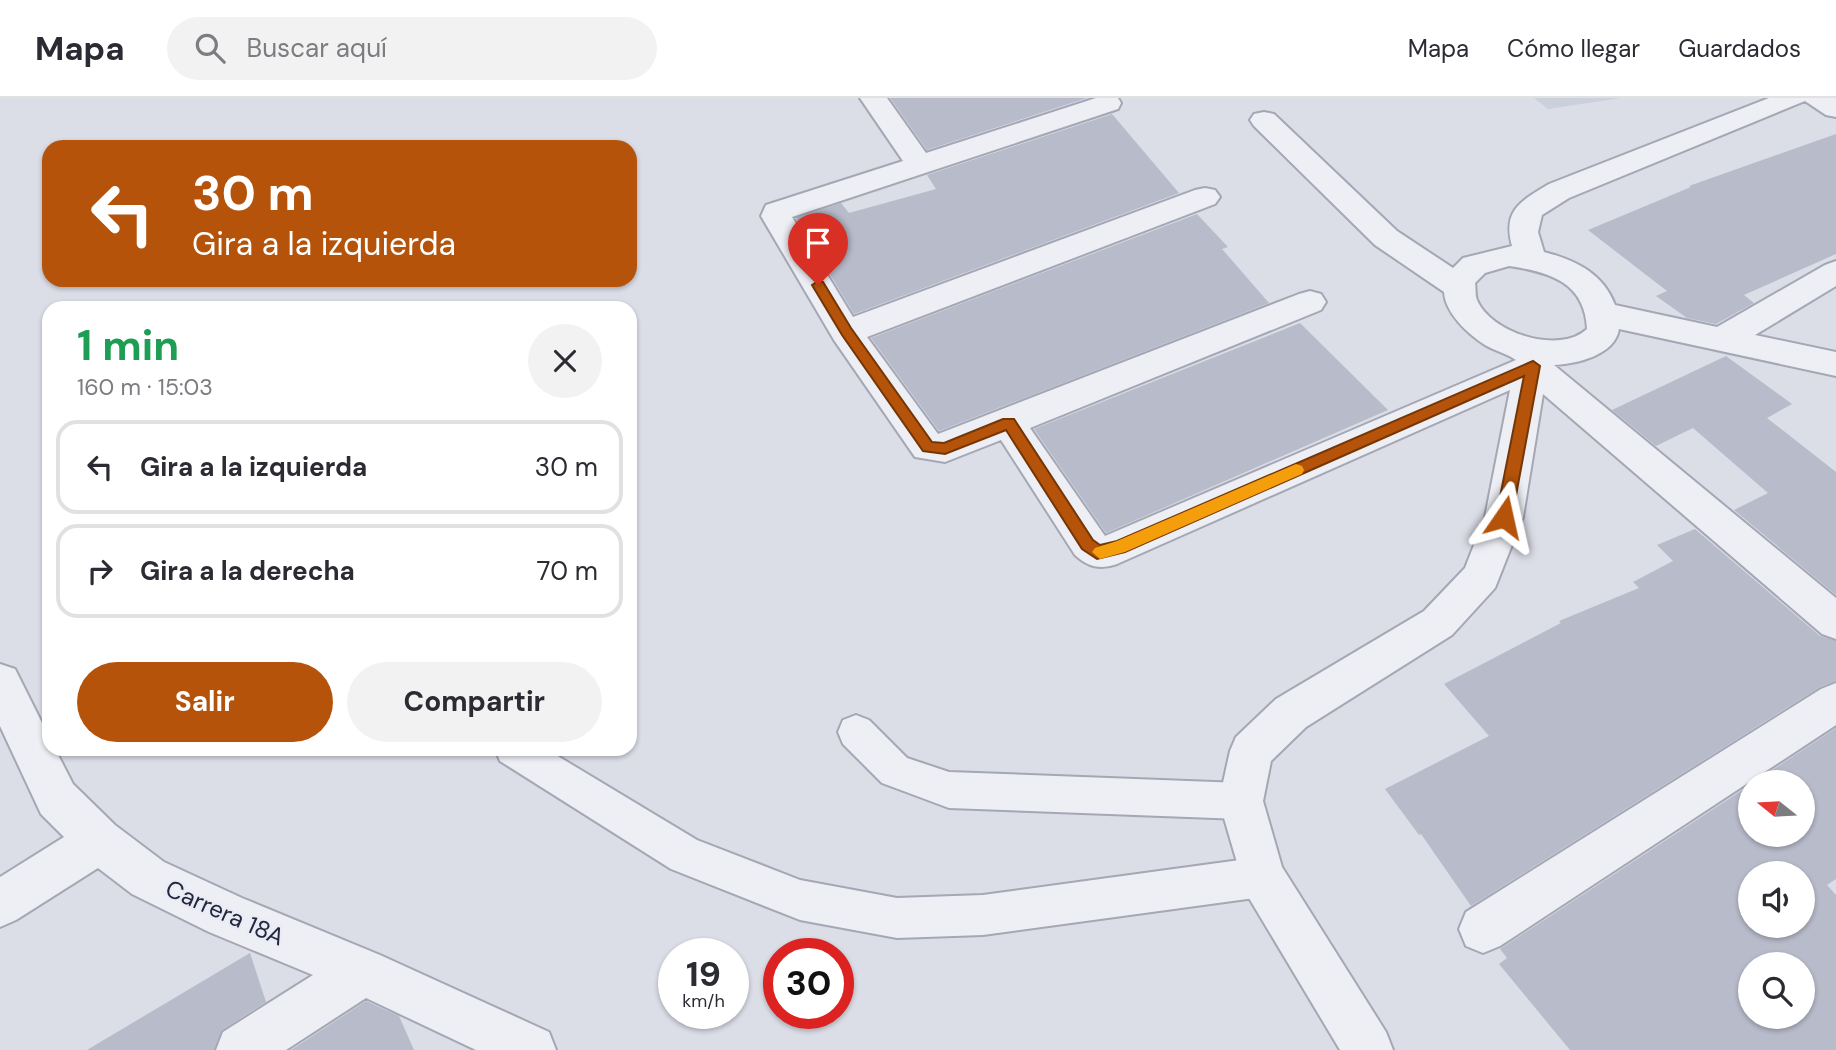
<!DOCTYPE html>
<html lang="es">
<head>
<meta charset="utf-8">
<style>
	body { margin:0; font-family:"DM Sans",sans-serif; background:#f2f2f3; color:#2b2b33; height:100vh; display:flex; flex-direction:column; font-size:26px; white-space:nowrap }
	* { box-sizing:border-box; margin:0 }
	p { font-size:23px; color:#7c7c81 }
	.icon { flex:none; width:38px; height:38px; fill:none; stroke:currentColor; stroke-width:2; stroke-linecap:round; stroke-linejoin:round }
	.map { position:relative; flex:1; overflow:hidden }
	.side { position:absolute; left:42px; top:203px; width:595px; height:455px; display:flex; flex-direction:column; background:#fff; border-radius:21px; box-shadow:0 2px 5px #0004 }
	.side>* { flex:none }
	.banner { position:absolute; left:42px; top:42px; width:595px; height:147px; border-radius:21px; box-shadow:0 2px 5px #0004; background:#b45309; color:#fff; overflow:hidden }
	.needle { width:46px; rotate:288deg }
	.fabs { position:absolute; left:1738px; top:672px; display:grid; gap:14px }
	.fabs a { display:grid; place-items:center; width:77px; height:77px; border-radius:50%; background:#fff; box-shadow:0 2px 5px #0004; font-size:35px }
	.speed { position:absolute; left:658px; top:840px; display:flex; gap:14px; font-size:35px; font-weight:700; text-align:center }
	.speed>* { display:grid; place-content:center; width:91px; height:91px; border-radius:50%; background:#fff; box-shadow:0 2px 5px #0004; line-height:1 }
	.speed small { font-size:18px; font-weight:400 }
	.speed .limit { border:10px solid #d22; background:#fff; color:#111 }
	.pin { position:absolute; display:grid; place-items:center; width:60px; height:60px; color:#fff; margin:-72px -30px; border-radius:50% 50% 50% 0; rotate:-45deg; box-shadow:0 0 7px #0007 }
	.pin .icon { rotate:45deg }
	.me { position:absolute; width:77px; margin:-38px; rotate:11deg; stroke-linejoin:round; filter:drop-shadow(0 0 5px #0008) }
	.turn { display:flex; align-items:center; gap:24px; height:147px; padding:0 35px; font-size:32px }
	.turn .icon { width:91px; height:91px; stroke-width:2.5 }
	.turn b { display:block; font-size:49px; line-height:60px }
	.round { display:grid; place-items:center; flex:none; width:74px; height:74px; border-radius:37px; background:#f2f2f3 }
	.head { display:flex; align-items:center; justify-content:space-between; height:119px; padding:0 35px }
	h1 { font-size:42px; font-weight:700; line-height:52px; color:#1e9e55 }
	.action { display:flex; gap:14px; margin-top:auto; padding:14px 35px }
	.action a { flex:1; height:80px; border-radius:42px; background:#b45309; color:#fff; font-size:28px; font-weight:700; line-height:80px; text-align:center }
	.action a+a { background:#f2f2f3; color:#2b2b33 }
	ul { padding:0; list-style:none }
	li { display:flex; align-items:center; gap:21px; height:94px; margin:0 14px 10px; padding:0 21px; border:4px solid #e1e1e2; border-radius:21px }
	li div { flex:1 }
	li b { display:block; font-size:26px }
	li em { font-style:normal }
	header { display:flex; align-items:center; gap:42px; box-sizing:border-box; height:98px; padding:0 35px; background:#fff; border-bottom:2px solid #e1e1e2 }
	header strong { font-size:33px }
	nav { display:flex; gap:38px; margin-inline-start:auto; font-size:24px }
	.search { width:490px; height:63px; background:#f2f2f3; display:flex; align-items:center; gap:18px; box-sizing:border-box; padding:0 24px; border-radius:38px; color:#7c7c81; font-size:26px }
	.map>svg:first-child { display:block }
</style>
</head>
<body>
<header>
<strong>Mapa</strong>
<div class="search"><svg class="icon" aria-label="search" viewBox="0 0 24 24"><circle cx="10" cy="10" r="6"/><path d="M15 15l6 6"/></svg>Buscar aquí</div>
<nav><a>Mapa</a><a>Cómo llegar</a><a>Guardados</a></nav>
</header>
<div class="map">
<svg width="1836" height="952" viewBox="0 0 1836 952">
	<rect width="100%" height="100%" fill="#dbdde7"/>
	<path fill="#cccfdc" d="M 1534,0 L 1621,0 L 1548,11 Z"/>
	<path fill="#b7bbca" fill-rule="evenodd" d="M 890,0 L 1087,0 L 927,52 Z
		M 1112,16 L 1179,95 L 854,216 L 796,120 L 841,105 L 849,115 L 936,91 L 927,77 Z
		M 1836,36 L 1836,156 L 1744,197 L 1754,205 L 1716,226 L 1687,220 L 1656,198 L 1667,193 L 1588,132 L 1691,89 L 1689,88 Z
		M 1197,116 L 1228,149 L 1222,151 L 1269,205 L 939,333 L 871,240 Z
		M 1300,225 L 1388,312 L 1106,435 L 1034,331 Z
		M 1726,258 L 1792,306 L 1767,320 L 1836,374 L 1836,497 L 1734,412 L 1768,395 L 1693,330 L 1656,348 L 1612,312 Z
		M 1695,431 L 1820,538 L 1836,543 L 1836,583 L 1820,589 L 1471,808 L 1421,736 L 1419,737 L 1385,691 L 1489,638 L 1444,586 L 1561,525 L 1559,523 L 1639,490 L 1633,484 L 1673,463 L 1657,447 Z
		M 1836,630 L 1836,781 L 1827,787 L 1836,797 L 1836,952 L 1570,952 L 1499,866 L 1507,860 L 1500,851 L 1750,687 L 1750,737 L 1802,737 L 1802,684 L 1754,684 ZM 1750,775 L 1802,775 L 1802,828 L 1750,828 ZM 1750,866 L 1802,866 L 1802,919 L 1750,919 Z
		M 250,855 L 266,904 L 222,932 L 214,952 L 87,952 Z
		M 366,903 L 399,918 L 414,952 L 291,952 Z"/>
	<g fill="none" stroke-linecap="round" stroke-linejoin="round">
		<g stroke="#a4a7b4" stroke-width="4">
			<path id="lane" d="M 856,617 L 869,622 L 907,660 L 949,674 L 1241,685 L 1254,690 L 1260,703 L 1254,716 L 1241,721 L 949,710 L 882,685 L 843,646 L 838,634 L 843,622 Z
				M 495,651 L 546,651 L 697,742 L 800,782 L 897,800 L 983,797 L 1262,759 L 1276,765 L 1282,779 L 1276,793 L 1262,799 L 983,837 L 897,840 L 800,822 L 671,771 L 500,663 Z"/>
		</g>
		<g stroke="#a4a7b4" stroke-width="4">
			<path id="street" d="M 860,0 L 887,0 L 926,55 L 1096,0 L 1118,0 L 1121,5 L 1118,11 L 792,119 L 853,219 L 1195,92 L 1205,90 L 1215,92 L 1220,99 L 1215,106 L 867,239 L 938,336 L 1299,196 L 1310,193 L 1321,196 L 1326,204 L 1321,212 L 1030,330 L 1105,438 L 1516,262 C 1508,256 1495,253 1485,247 C 1468,236 1445,215 1444,194 L 1375,147 L 1254,28 L 1250,22 L 1254,16 L 1264,14 L 1274,16 L 1397,133 L 1453,170 L 1463,160 L 1512,148 C 1502,112 1521,103 1549,86 L 1769,0 L 1836,0 L 1836,19 L 1826,17 L 1805,3 L 1569,100 L 1542,117 L 1538,134 L 1544,154 C 1575,162 1603,175 1615,207 L 1717,229 L 1825,167 L 1836,163 L 1836,188 L 1755,237 L 1836,254 L 1836,278 L 1619,231 C 1615,257 1577,266 1554,267 L 1836,500 L 1836,541 L 1822,536 L 1543,296 L 1523,419 L 1495,490 L 1452,537 L 1306,629 L 1271,663 L 1263,703 L 1282,769 L 1386,934 L 1393,952 L 1340,952 L 1246,795 L 1219,703 L 1230,653 L 1236,639 L 1276,601 L 1424,513 L 1465,470 L 1485,419 L 1510,292 L 1117,466 C 1100,472 1088,469 1075,457 L 1001,342 L 945,364 L 915,359 L 834,242 L 761,118 L 766,107 L 903,63 ZM 1509,168 C 1549,174 1585,184 1587,231 C 1559,257 1491,235 1477,202 C 1475,197 1476,190 1475,185 L 1485,175 Z
				M 0,566 L 15,571 L 49,639 L 49,651 L 55,651 L 73,686 L 115,727 L 164,764 L 242,800 L 380,857 L 549,934 L 556,952 L 476,952 L 366,900 L 286,952 L 216,952 L 223,934 L 313,877 L 209,834 L 132,796 L 98,770 L 16,822 L 0,829 L 0,779 L 64,739 L 41,716 L 0,628 Z
				M 1836,585 L 1836,627 L 1500,848 L 1483,855 L 1466,848 L 1459,831 L 1466,814 L 1821,591 Z"/>
		</g>
		<use href="#lane" fill="#eeeff5" fill-rule="evenodd"/>
		<use href="#street" fill="#eeeff5" fill-rule="evenodd"/>
	</g>
	<path fill="#b45309" stroke="#753606" stroke-width="2" d="M 818,183 L 823,184 L 851,230 L 932,344 L 944,345 L 1003,321 L 1014,321 L 1093,442 L 1100,447 L 1117,443 L 1533,263 L 1540,268 L 1512,419 L 1504,425 L 1496,419 L 1524,278 L 1125,454 L 1097,461 L 1082,451 L 1006,332 L 945,356 L 923,353 L 842,237 L 812,187 Z"/>
	<path fill="#f59e0b" d="M 1296,366 L 1302,368 L 1304,372 L 1302,376 L 1125,454 L 1100,461 L 1092,454 L 1095,450 L 1117,443 Z"/>
	<g text-anchor="middle" stroke-width="5" stroke-linejoin="round" paint-order="stroke">
		<g font-size="24" fill="#23283e" stroke="#eaecf5">
			<text transform="translate(225 815) rotate(24)" y="8">Carrera 18A</text>
		</g>
	</g>
</svg>
<div class="fabs">
<a><svg class="needle" viewBox="-14 -14 28 28"><path d="M0-13l5 13h-10z" fill="#e53935"/><path d="M0 13l5-13h-10z" fill="#7c7c81"/></svg></a>
<a><svg class="icon" aria-label="sound" viewBox="0 0 24 24"><path d="M4 9h4l5-4v14l-5-4H4zM17 9q2 3 0 6"/></svg></a>
<a><svg class="icon" aria-label="search" viewBox="0 0 24 24"><circle cx="10" cy="10" r="6"/><path d="M15 15l6 6"/></svg></a>
</div>
<div class="speed"><div>19<small>km/h</small></div><div class="limit">30</div></div>
<div class="pin" style="left:818px;top:187px;background:#d93025"><svg class="icon" aria-label="arrive" viewBox="0 0 24 24"><path d="M6 21V4h12l-3 4 3 4H6"/></svg></div>
<svg class="me" style="left:1504px;top:419px" viewBox="-20 -20 40 40"><path d="M0-17L14 15 0 8-14 15z" fill="#b45309" stroke="#fff" stroke-width="4"/></svg>
<div class="banner">
<div class="turn"><svg class="icon" aria-label="left" viewBox="0 0 24 24"><path d="M17 20v-9H6M10 6l-5 5 5 5"/></svg><div><b>30 m</b>Gira a la izquierda</div></div>
</div>
<section class="side">
<div class="head"><div><h1>1 min</h1><p>160 m · 15:03</p></div><a class="round"><svg class="icon" aria-label="close" viewBox="0 0 24 24"><path d="M6 6l12 12M18 6L6 18"/></svg></a></div>
<ul>
<li><svg class="icon" aria-label="left" viewBox="0 0 24 24"><path d="M17 20v-9H6M10 6l-5 5 5 5"/></svg><div><b>Gira a la izquierda</b></div><em>30 m</em></li>
<li><svg class="icon" aria-label="right" viewBox="0 0 24 24"><path d="M7 20v-9h11M14 6l5 5-5 5"/></svg><div><b>Gira a la derecha</b></div><em>70 m</em></li>
</ul>
<div class="action"><a>Salir</a><a>Compartir</a></div>
</section>
</div>
</body>
</html>
